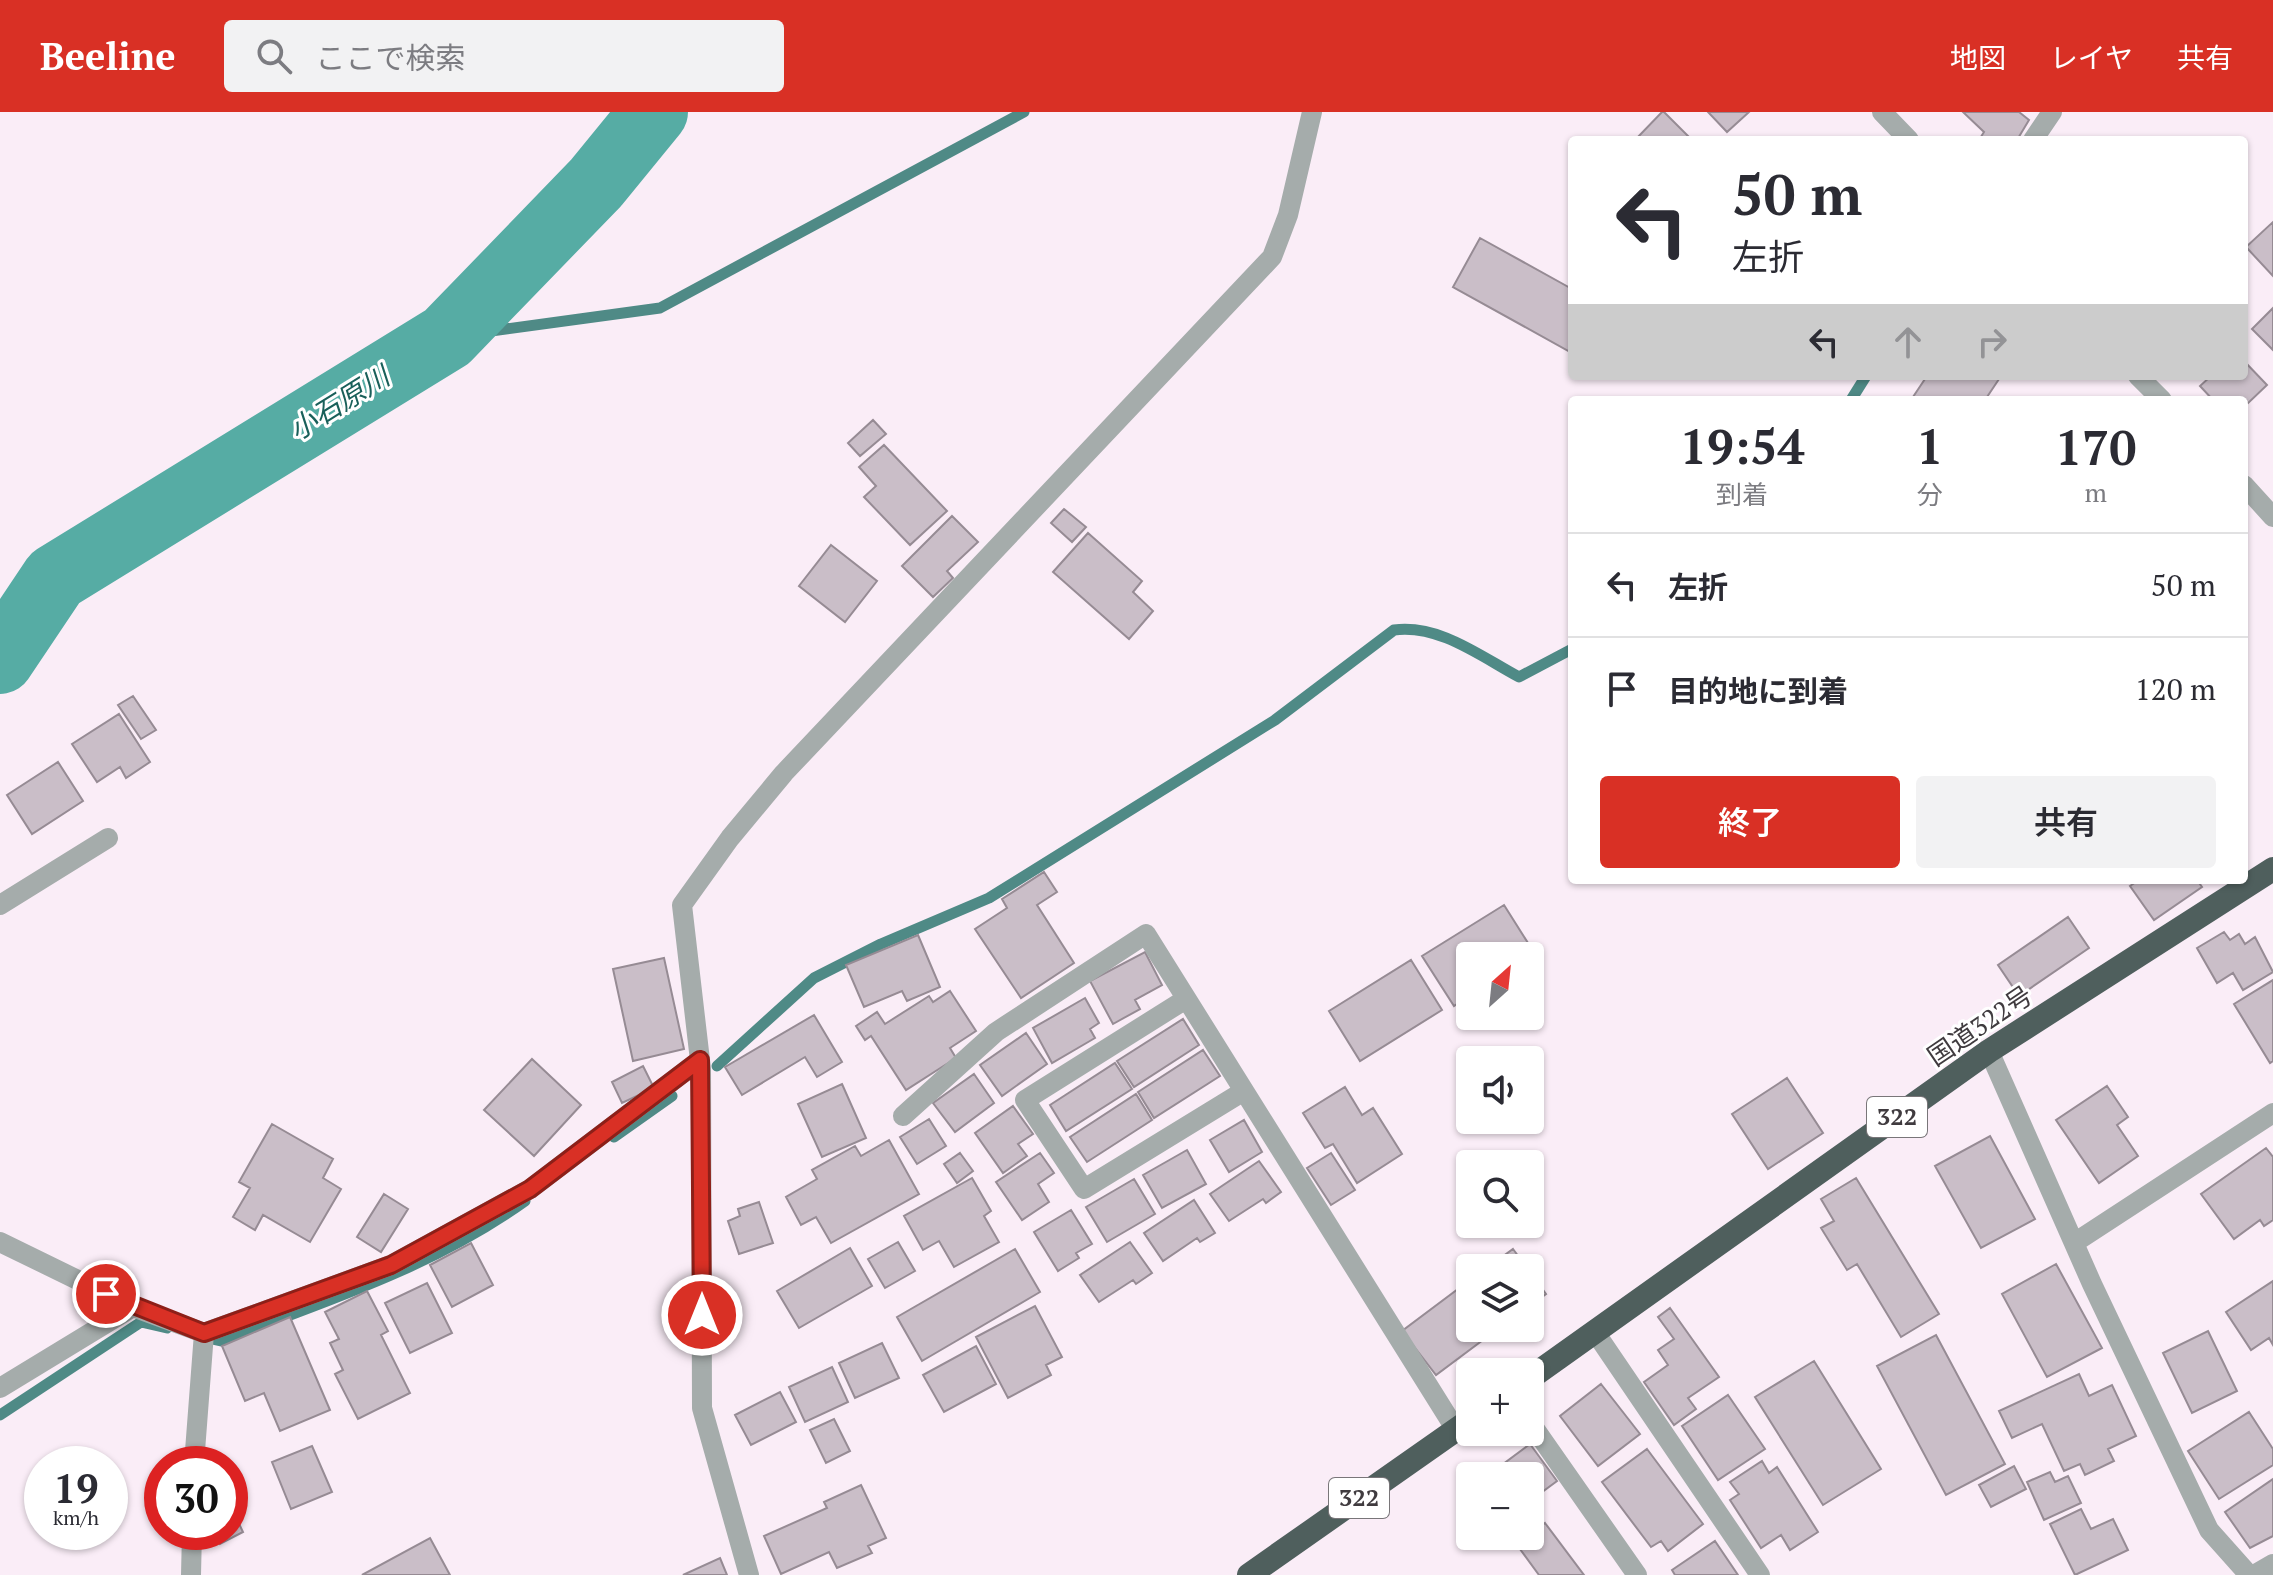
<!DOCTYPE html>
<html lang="ja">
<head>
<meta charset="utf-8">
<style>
	body { margin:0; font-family:"PT Serif","Noto Sans JP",serif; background:#f2f2f3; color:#2b2b33; height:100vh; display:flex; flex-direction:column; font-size:30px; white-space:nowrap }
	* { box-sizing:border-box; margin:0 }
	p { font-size:26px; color:#7c7c81 }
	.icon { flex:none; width:44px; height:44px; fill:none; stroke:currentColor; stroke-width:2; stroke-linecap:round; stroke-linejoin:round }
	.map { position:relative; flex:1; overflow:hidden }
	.details { position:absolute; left:1568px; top:284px; width:680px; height:488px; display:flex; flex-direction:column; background:#fff; border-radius:8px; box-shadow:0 2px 6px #0004 }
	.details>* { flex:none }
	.guide { position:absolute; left:1568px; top:24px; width:680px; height:244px; border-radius:8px; box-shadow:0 2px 6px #0004; background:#fff; color:#2b2b33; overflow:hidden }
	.needle { width:52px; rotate:27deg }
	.tools { position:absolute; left:1456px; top:830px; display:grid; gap:16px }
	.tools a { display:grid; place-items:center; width:88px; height:88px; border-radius:8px; background:#fff; box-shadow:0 2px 6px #0004; font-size:40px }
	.speed { position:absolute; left:24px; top:1334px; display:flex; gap:16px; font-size:40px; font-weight:700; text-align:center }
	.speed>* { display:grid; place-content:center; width:104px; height:104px; border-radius:50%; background:#fff; box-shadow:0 2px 6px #0004; line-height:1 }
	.speed small { font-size:20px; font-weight:400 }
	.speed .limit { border:12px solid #d22; background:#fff; color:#111 }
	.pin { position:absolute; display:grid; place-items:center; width:68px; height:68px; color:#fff; margin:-34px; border:4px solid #fff; border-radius:50%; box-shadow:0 2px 8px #0007 }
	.me { position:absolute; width:88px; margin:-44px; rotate:0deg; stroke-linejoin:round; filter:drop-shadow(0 0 6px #0008) }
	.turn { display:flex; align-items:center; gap:28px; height:168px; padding:0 32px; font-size:36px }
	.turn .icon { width:104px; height:104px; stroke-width:2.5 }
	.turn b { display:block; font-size:56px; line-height:68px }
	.lanes { display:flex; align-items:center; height:76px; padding:0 32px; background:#0003; justify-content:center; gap:40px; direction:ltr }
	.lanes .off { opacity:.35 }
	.eta { display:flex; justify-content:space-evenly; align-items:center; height:136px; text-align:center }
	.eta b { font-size:48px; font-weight:600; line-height:56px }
	.button { display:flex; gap:16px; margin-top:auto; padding:16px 32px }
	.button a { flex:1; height:92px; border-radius:8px; background:#d93025; color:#fff; font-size:32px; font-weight:600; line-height:92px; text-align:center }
	.button a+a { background:#f2f2f3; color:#2b2b33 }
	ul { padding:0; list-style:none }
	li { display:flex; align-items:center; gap:24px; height:104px; padding:0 32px; border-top:2px solid #e1e1e2 }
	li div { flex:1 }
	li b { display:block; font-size:30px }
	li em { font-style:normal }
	header { display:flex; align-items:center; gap:48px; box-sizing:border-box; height:112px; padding:0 40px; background:#d93025; color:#fff }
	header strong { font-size:38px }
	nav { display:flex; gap:44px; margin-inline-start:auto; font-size:28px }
	.search { width:560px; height:72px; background:#f2f2f3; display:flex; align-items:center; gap:20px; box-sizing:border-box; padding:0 28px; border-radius:8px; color:#7c7c81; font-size:30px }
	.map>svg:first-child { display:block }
</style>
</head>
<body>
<header>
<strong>Beeline</strong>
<div class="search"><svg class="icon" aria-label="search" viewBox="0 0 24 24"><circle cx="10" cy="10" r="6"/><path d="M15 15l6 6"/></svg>ここで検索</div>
<nav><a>地図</a><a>レイヤ</a><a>共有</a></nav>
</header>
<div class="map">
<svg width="2273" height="1463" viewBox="0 0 2273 1463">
	<rect width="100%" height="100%" fill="#faedf7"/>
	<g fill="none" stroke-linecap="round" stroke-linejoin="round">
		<path stroke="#4f8a86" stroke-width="11" d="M 447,225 L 660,196 L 1024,0
			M 1851,288 L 1866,264
			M 717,954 L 814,866 L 881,832 L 989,786 L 1275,608 L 1394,518 C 1439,512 1480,544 1519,565 L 1572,537
			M 614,1025 L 672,984
			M 203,1225 L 221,1229 C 326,1189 433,1155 525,1089
			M 0,1303 L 141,1210 L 167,1216"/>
		<path stroke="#56aca4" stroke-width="68" d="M 0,548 L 55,466 L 447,225 L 596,71 L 654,0"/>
	</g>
	<path fill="#cabec8" stroke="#968b94" stroke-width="2" d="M 1664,0 L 1692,28 L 1635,28 L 1662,0 Z
		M 1708,0 L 1749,0 L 1727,20 Z
		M 1963,0 L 2019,0 L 2029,8 L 2017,28 L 1979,28 L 1984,20 Z
		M 2273,110 L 2273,164 L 2246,135 Z
		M 1480,126 L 1572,177 L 1572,241 L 1453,175 Z
		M 2273,196 L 2273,238 L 2252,217 Z
		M 2244,249 L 2267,273 L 2244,295 L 2244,288 L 2213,288 L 2200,274 L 2211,264 L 2244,264 Z
		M 1927,264 L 2001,264 L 1985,288 L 1911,288 Z
		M 873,308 L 886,322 L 860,344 L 848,331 Z
		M 884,333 L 947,399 L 910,433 L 864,385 L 876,374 L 859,355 Z
		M 1064,397 L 1086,415 L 1072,430 L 1051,411 Z
		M 952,404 L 978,430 L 947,459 L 953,466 L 933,485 L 902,454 Z
		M 1088,421 L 1142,469 L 1133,480 L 1153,499 L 1129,527 L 1053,460 Z
		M 831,433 L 877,469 L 845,510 L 799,474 Z
		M 133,584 L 156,618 L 141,627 L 118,593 Z
		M 119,602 L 150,650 L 126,666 L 120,655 L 97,670 L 72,632 Z
		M 58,650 L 83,689 L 32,722 L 7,683 Z
		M 1044,760 L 1057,780 L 1037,793 L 1074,851 L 1021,886 L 975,817 L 1007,796 L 1002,787 Z
		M 2139,768 L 2197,768 L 2202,775 L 2154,808 L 2130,774 Z
		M 1504,793 L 1535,842 L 1530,846 L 1470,844 L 1470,883 L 1454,894 L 1422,844 Z
		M 2068,805 L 2089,836 L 2019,884 L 1998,853 Z
		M 2224,820 L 2230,828 L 2239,822 L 2245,832 L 2255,825 L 2273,860 L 2243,878 L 2233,861 L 2217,871 L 2197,836 Z
		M 918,823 L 940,875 L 907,889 L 902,879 L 864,895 L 846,853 Z
		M 1145,840 L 1162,873 L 1135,888 L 1140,897 L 1113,912 L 1090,869 Z
		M 664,846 L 684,937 L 633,949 L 613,857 Z
		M 1411,848 L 1442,898 L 1360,949 L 1329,899 Z
		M 2273,868 L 2273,949 L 2270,951 L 2234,892 Z
		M 950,879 L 976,919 L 950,936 L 956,946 L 906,978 L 871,924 L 865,928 L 856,914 L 877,900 L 885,912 L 929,884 L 933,890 Z
		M 1085,886 L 1099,911 L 1090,917 L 1095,926 L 1052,951 L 1033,916 Z
		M 814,903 L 842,950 L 817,965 L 805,945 L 742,983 L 725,955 Z
		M 1183,907 L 1199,933 L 1134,975 L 1117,949 Z
		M 1026,921 L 1047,952 L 1002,984 L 980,953 Z
		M 1203,938 L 1220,964 L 1154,1006 L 1138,980 Z
		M 532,947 L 581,993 L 534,1044 L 484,998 Z
		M 1115,951 L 1132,977 L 1066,1019 L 1050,993 Z
		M 643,954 L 654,976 L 622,991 L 612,970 Z
		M 974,962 L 994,991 L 955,1020 L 933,991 Z
		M 1787,966 L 1823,1021 L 1768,1057 L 1732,1002 Z
		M 842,972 L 866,1026 L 822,1045 L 798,992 Z
		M 2107,974 L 2128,1005 L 2117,1013 L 2138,1044 L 2099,1071 L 2056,1008 Z
		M 1345,975 L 1362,1003 L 1373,996 L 1402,1042 L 1357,1071 L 1333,1032 L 1325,1036 L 1303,1001 Z
		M 1136,982 L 1152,1008 L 1087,1050 L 1070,1025 Z
		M 1013,994 L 1033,1022 L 1018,1032 L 1027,1044 L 1003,1061 L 975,1021 Z
		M 929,1007 L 946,1034 L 917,1052 L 900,1025 Z
		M 1244,1008 L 1262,1040 L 1229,1060 L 1210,1028 Z
		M 272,1012 L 333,1047 L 323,1066 L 341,1077 L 310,1130 L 263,1103 L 255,1118 L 233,1105 L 250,1076 L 239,1070 Z
		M 1990,1024 L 2035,1107 L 1981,1136 L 1935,1054 Z
		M 889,1028 L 919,1082 L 831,1131 L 816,1105 L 801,1113 L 786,1085 L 817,1067 L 812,1058 L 855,1034 L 861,1044 Z
		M 2266,1036 L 2273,1045 L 2273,1108 L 2264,1114 L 2260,1108 L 2234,1127 L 2201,1082 Z
		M 1187,1038 L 1206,1072 L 1162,1096 L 1143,1063 Z
		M 960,1041 L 973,1059 L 957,1071 L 944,1052 Z
		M 1040,1041 L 1054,1061 L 1038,1072 L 1049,1090 L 1022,1108 L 996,1070 Z
		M 1331,1041 L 1355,1078 L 1331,1093 L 1307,1056 Z
		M 1259,1049 L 1281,1080 L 1266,1091 L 1263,1087 L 1229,1109 L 1210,1082 Z
		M 972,1066 L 991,1099 L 984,1104 L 999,1130 L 954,1155 L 939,1129 L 923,1138 L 904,1104 Z
		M 1856,1066 L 1939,1202 L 1901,1225 L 1857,1152 L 1847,1158 L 1821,1116 L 1834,1109 L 1821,1087 Z
		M 1134,1067 L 1155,1102 L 1107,1130 L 1086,1095 Z
		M 384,1082 L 408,1097 L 381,1140 L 357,1125 Z
		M 1194,1088 L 1215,1121 L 1200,1130 L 1197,1126 L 1163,1149 L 1144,1121 Z
		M 759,1090 L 773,1131 L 739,1142 L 728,1109 L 740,1104 L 738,1097 Z
		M 1071,1098 L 1092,1132 L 1076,1141 L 1079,1146 L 1058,1159 L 1034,1120 Z
		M 898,1130 L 915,1159 L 885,1176 L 868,1147 Z
		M 1130,1130 L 1152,1161 L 1136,1172 L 1133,1168 L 1099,1190 L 1080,1163 Z
		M 471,1131 L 493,1173 L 452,1195 L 430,1153 Z
		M 850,1136 L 872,1174 L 799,1216 L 777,1179 Z
		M 1015,1137 L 1040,1180 L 922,1249 L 897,1205 Z
		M 1513,1137 L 1527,1156 L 1487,1156 Z
		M 2056,1152 L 2102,1236 L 2047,1265 L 2002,1182 Z
		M 1530,1160 L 1546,1182 L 1530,1194 Z
		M 1470,1168 L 1470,1216 L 1499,1216 L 1436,1263 L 1402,1219 Z
		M 2273,1169 L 2273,1233 L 2269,1226 L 2251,1238 L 2226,1200 Z
		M 427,1171 L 452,1221 L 410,1241 L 385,1191 Z
		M 367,1179 L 388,1219 L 381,1223 L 410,1281 L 358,1307 L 335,1262 L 343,1258 L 330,1231 L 339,1227 L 325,1200 Z
		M 1035,1194 L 1062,1245 L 1046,1253 L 1051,1263 L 1008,1286 L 976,1225 Z
		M 1670,1196 L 1719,1265 L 1688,1286 L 1696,1297 L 1674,1313 L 1644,1270 L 1668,1253 L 1658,1238 L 1674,1227 L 1658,1205 Z
		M 290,1205 L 330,1298 L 280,1319 L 264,1281 L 245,1289 L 222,1234 Z
		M 2208,1219 L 2237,1279 L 2192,1301 L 2163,1241 Z
		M 1936,1223 L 2005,1352 L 1946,1383 L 1877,1254 Z
		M 882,1231 L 899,1266 L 855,1286 L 839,1251 Z
		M 976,1234 L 996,1272 L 944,1300 L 923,1263 Z
		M 1814,1249 L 1881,1357 L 1823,1393 L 1755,1285 Z
		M 832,1255 L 848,1290 L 805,1310 L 789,1275 Z
		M 2079,1262 L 2089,1284 L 2112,1273 L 2136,1324 L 2108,1337 L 2114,1349 L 2085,1363 L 2080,1352 L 2064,1359 L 2042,1312 L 2012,1326 L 1999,1299 Z
		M 1601,1272 L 1640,1322 L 1598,1354 L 1560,1304 Z
		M 780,1280 L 796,1310 L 751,1333 L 735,1303 Z
		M 1728,1283 L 1765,1337 L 1718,1368 L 1682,1314 Z
		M 2249,1300 L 2273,1337 L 2273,1353 L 2219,1387 L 2188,1339 Z
		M 834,1307 L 850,1339 L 826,1351 L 810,1318 Z
		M 1530,1332 L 1557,1369 L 1530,1389 L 1530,1364 L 1487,1364 Z
		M 312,1334 L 332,1380 L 291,1397 L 272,1350 Z
		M 1647,1337 L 1703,1412 L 1668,1439 L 1661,1429 L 1651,1435 L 1602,1370 Z
		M 1762,1349 L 1769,1361 L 1777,1355 L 1818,1420 L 1790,1438 L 1781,1423 L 1761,1436 L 1730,1388 L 1739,1382 L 1730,1370 Z
		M 2014,1354 L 2026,1377 L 1991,1395 L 1979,1373 Z
		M 2050,1360 L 2055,1370 L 2068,1364 L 2081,1391 L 2044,1408 L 2027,1370 Z
		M 2273,1367 L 2273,1424 L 2250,1436 L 2225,1400 Z
		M 861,1373 L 886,1426 L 868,1434 L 872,1441 L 837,1456 L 829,1440 L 781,1462 L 764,1424 L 827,1396 L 824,1390 Z
		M 231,1395 L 243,1420 L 220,1432 L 214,1420 L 230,1420 Z
		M 2081,1397 L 2091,1417 L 2113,1407 L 2128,1438 L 2075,1463 L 2050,1412 Z
		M 1545,1411 L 1584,1463 L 1539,1463 L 1517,1433 Z
		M 430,1426 L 450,1463 L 362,1463 Z
		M 1715,1429 L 1738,1463 L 1675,1463 L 1672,1458 Z
		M 720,1446 L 727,1463 L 683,1463 Z"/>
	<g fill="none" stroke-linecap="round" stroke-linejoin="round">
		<path stroke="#a5acab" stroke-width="20" d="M 1882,0 L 1909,28
			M 2033,28 L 2052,0
			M 2138,264 L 2162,288
			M 2244,373 L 2273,405
			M 0,793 L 108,726
			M 1186,887 L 1025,988 L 1084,1077 L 1244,979
			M 1989,939 L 2092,1172 L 2209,1418 L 2249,1463
			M 903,1004 L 996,920 L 1146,822 L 1456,1318
			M 0,1130 L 133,1195
			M 2074,1131 L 2273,1001
			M 1595,1220 L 1760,1463
			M 0,1276 L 133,1195 L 204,1221 L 391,1153 L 530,1077 L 700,948
			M 1530,1310 L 1637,1463
			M 194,1352 L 204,1221
			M 191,1463 L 192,1420
			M 749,1463 L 702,1296 L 701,957 L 682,793 L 730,726 L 784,661 L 1272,145 L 1288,103 L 1312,0
			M 2254,1463 L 2273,1452"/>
		<path stroke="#4f5f5d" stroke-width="24" d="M 1530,1266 L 1989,939 L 2273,757
			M 1249,1463 L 1470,1308"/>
	</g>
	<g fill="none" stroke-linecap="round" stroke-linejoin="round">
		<g stroke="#8d1f18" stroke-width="20">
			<path id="route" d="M 106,1182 L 204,1221 L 391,1153 L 530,1077 L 700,948 L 702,1203"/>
		</g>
		<use href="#route" stroke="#d93025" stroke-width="14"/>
	</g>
	<g text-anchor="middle" stroke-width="6" stroke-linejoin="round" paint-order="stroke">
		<g fill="#fff" stroke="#797679" stroke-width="2">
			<rect x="1867" y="985" width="60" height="40" rx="6"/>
			<rect x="1329" y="1366" width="60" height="40" rx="6"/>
		</g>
		<g font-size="24" font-weight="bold" fill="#403b3f">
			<text x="1897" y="1013">322</text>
			<text x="1359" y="1394">322</text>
		</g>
		<g font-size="26" fill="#403b3f" stroke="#fff">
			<text transform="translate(1980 914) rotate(-34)" y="9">国道322号</text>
		</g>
		<g font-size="28" font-style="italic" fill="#19605a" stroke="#fff">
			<text transform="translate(339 291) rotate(-32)" y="10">小石原川</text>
		</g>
	</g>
</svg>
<div class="tools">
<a><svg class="needle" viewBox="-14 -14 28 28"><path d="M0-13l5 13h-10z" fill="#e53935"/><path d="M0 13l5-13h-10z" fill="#7c7c81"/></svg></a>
<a><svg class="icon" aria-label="sound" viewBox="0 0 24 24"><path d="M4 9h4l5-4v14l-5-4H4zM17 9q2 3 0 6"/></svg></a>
<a><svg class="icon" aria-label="search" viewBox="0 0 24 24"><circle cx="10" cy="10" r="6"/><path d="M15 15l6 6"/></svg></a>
<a><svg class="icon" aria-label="layers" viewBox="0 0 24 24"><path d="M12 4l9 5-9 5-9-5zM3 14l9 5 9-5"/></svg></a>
<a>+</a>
<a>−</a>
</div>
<div class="speed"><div>19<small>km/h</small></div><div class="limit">30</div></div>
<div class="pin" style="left:106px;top:1182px;background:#d93025"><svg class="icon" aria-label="arrive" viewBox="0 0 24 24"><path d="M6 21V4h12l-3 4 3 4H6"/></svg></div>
<svg class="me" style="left:702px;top:1203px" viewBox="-20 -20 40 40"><circle r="17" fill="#d93025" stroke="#fff" stroke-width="3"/><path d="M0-11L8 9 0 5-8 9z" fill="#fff"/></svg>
<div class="guide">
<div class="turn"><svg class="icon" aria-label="left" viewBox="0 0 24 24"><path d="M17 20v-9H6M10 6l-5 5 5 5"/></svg><div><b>50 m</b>左折</div></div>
<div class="lanes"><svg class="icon" aria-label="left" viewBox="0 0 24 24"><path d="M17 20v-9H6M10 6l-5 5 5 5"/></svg><svg class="icon off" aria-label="ahead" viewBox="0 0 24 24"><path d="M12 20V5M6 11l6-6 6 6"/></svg><svg class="icon off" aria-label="right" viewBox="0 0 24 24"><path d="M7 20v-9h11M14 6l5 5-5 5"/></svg></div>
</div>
<section class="details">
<div class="eta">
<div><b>19:54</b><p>到着</p></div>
<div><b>1</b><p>分</p></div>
<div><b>170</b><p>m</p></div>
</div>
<ul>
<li><svg class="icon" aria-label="left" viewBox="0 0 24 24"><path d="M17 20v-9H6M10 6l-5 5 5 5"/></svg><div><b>左折</b></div><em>50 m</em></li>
<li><svg class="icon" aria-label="arrive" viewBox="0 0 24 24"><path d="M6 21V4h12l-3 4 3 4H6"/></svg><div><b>目的地に到着</b></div><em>120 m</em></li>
</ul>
<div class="button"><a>終了</a><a>共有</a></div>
</section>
</div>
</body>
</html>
